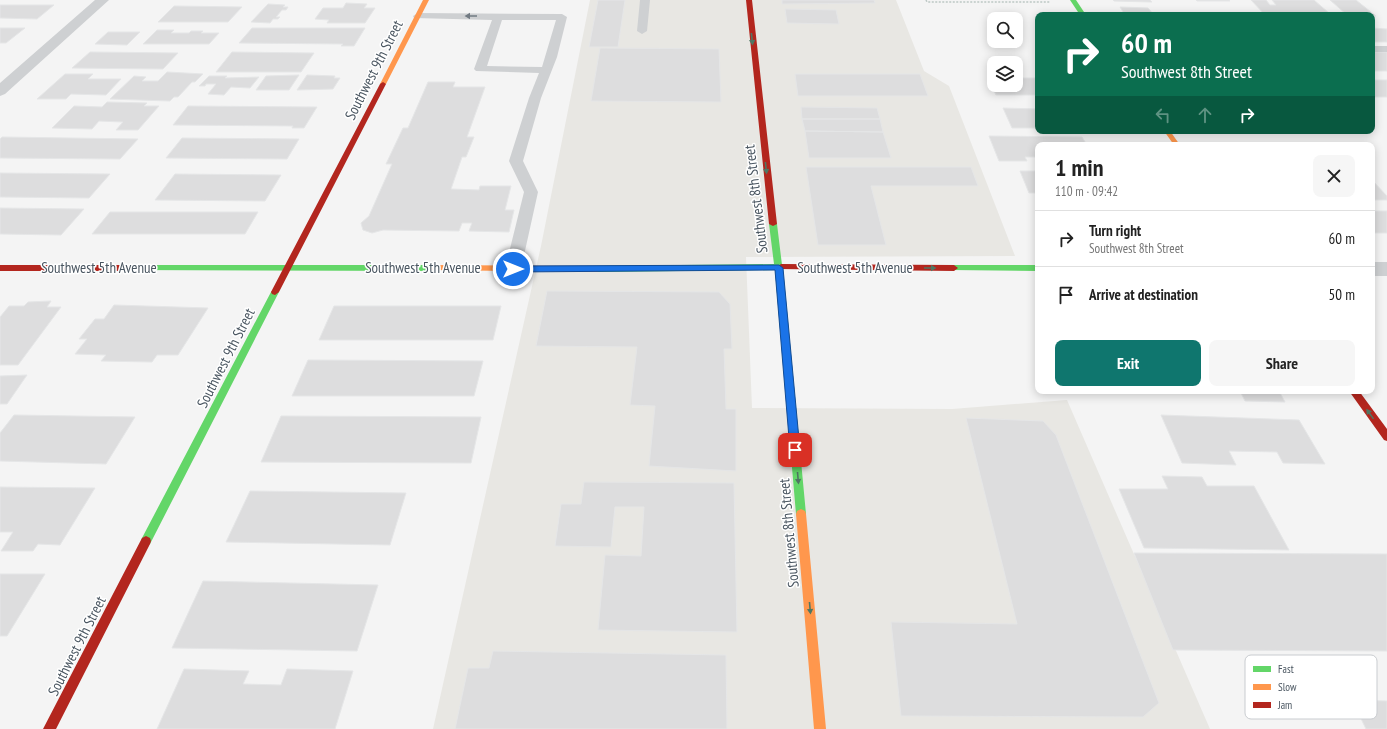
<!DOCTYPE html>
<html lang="en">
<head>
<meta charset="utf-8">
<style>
	body { margin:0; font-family:"PT Sans Narrow",sans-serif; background:#f6f6f6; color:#222; height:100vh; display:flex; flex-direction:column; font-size:15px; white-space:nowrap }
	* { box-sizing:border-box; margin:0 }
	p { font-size:13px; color:#767676 }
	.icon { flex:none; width:22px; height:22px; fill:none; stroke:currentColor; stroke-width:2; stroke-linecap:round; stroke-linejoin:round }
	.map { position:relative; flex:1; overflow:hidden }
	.details { position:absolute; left:1035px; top:142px; width:340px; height:252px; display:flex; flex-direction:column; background:#fff; border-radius:8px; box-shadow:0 2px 10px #0003 }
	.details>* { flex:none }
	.banner { position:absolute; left:1035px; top:12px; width:340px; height:122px; border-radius:8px; box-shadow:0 2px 10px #0003; background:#0b6e4f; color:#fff; overflow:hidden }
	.tools { position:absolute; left:987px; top:12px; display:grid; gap:8px }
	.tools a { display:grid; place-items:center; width:36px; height:36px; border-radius:8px; background:#fff; box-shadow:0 2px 10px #0003; font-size:20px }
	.pin { position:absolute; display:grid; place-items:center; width:34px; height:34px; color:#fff; margin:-17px; border-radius:8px; box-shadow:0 2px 6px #0006 }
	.me { position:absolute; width:44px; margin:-22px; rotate:90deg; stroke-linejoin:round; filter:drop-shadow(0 0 3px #0008) }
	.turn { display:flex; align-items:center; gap:14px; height:84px; padding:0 20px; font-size:18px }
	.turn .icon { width:52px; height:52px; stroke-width:2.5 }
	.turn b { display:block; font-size:28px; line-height:34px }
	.lanes { display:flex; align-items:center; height:38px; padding:0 20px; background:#0003; justify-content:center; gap:20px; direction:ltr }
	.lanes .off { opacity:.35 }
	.round { display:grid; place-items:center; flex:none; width:42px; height:42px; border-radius:8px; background:#f6f6f6 }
	.overview { display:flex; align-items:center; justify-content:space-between; height:68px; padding:0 20px }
	h1 { font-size:24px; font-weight:600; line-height:30px }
	.primary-button { display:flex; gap:8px; margin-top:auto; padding:8px 20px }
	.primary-button a { flex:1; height:46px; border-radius:8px; background:#0f766e; color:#fff; font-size:16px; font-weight:600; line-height:46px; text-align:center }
	.primary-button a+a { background:#f6f6f6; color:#222 }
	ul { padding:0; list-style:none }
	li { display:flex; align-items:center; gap:12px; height:56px; padding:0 20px; border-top:1px solid #e0e0e0 }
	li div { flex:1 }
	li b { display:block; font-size:15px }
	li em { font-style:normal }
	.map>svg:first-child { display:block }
</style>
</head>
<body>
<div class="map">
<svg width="1387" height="729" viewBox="0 0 1387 729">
	<rect width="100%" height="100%" fill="#f4f4f4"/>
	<path fill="#e8e7e3" d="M 590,0 L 896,0 L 924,71 L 949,86 L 1015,256 L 746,257 L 752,408 L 952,409 L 1067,400 L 1210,729 L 433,729 L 541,246 Z"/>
	<path fill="#ddddde" stroke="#e5e6e7" d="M 598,0 L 625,0 L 618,47 L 589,47 Z
		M 782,0 L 874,0 L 875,3 L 782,4 Z
		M 1113,0 L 1150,0 L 1152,2 L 1114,1 Z
		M 1196,0 L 1229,0 L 1230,1 L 1197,1 Z
		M 1251,0 L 1266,0 L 1270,5 L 1276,5 L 1272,0 L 1314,0 L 1329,13 L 1288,13 L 1291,15 L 1265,15 Z
		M 1330,0 L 1356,0 L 1376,16 L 1347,15 Z
		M 346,3 L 367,4 L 364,8 L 375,8 L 365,23 L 327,23 L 329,20 L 315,19 L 323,8 L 343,8 Z
		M 268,4 L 285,5 L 283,7 L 288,7 L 286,10 L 282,10 L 276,17 L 280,17 L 278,19 L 273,19 L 270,23 L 251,22 Z
		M 0,5 L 54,5 L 37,19 L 0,18 Z
		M 174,6 L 242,7 L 228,22 L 158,22 Z
		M 1120,7 L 1148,8 L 1154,15 L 1125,15 Z
		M 785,9 L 836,10 L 839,24 L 787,23 Z
		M 0,28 L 25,28 L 6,43 L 0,43 Z
		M 252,28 L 365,28 L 354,46 L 341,46 L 343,44 L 239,43 Z
		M 1372,28 L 1387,29 L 1387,42 L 1372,42 Z
		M 157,30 L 174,30 L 171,33 L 189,33 L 191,31 L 203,31 L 201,33 L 219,33 L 209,44 L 143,44 Z
		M 108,32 L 140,32 L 127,45 L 95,44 Z
		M 600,48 L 719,49 L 721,102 L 591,101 Z
		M 90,52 L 178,53 L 163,69 L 72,68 Z
		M 232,52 L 314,53 L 301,72 L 216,72 Z
		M 1372,52 L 1387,52 L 1387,71 L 1372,71 Z
		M 167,72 L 203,74 L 195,82 L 192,82 L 178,97 L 174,97 L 170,101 L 110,99 L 134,76 L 146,77 L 142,81 L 158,81 Z
		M 65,74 L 93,74 L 88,79 L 121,79 L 106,95 L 71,94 L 66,99 L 37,99 Z
		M 795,74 L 920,74 L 928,96 L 798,96 Z
		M 299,75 L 289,90 L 256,90 L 266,76 Z
		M 307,75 L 335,76 L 334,78 L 340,78 L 333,89 L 297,90 Z
		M 209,76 L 227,76 L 225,78 L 259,77 L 250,88 L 231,87 L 224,95 L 208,94 L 216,84 L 206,84 L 205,86 L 199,86 Z
		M 988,78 L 994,78 L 994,85 L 1016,85 L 1016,78 L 1038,78 L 1038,95 L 996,95 Z
		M 1372,80 L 1387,80 L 1387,97 L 1372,97 Z
		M 428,82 L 455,82 L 453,87 L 485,87 L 467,137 L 474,137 L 466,157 L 462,157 L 451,189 L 479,190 L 480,186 L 511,186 L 505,210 L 514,210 L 509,232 L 469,231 L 472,223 L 462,223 L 459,231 L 383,230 L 372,233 L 363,230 L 361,223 L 369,216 L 392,164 L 386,164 L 403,128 L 408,128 Z
		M 107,102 L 147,103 L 144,106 L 159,106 L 138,130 L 116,130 L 123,122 L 99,121 L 92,129 L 52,128 L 74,106 L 102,107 Z
		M 188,106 L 317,107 L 304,128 L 292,128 L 293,126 L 173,125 Z
		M 801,107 L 877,108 L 880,119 L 802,119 Z
		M 1003,108 L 1038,109 L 1038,128 L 1012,128 Z
		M 802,119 L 880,119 L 883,132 L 805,131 Z
		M 805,131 L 883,132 L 891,158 L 809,158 Z
		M 989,136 L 1082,137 L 1087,145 L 1038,145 L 1038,157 L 1025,157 L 1027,161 L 999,161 Z
		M 2,137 L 138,139 L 120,159 L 0,158 L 0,139 Z
		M 182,138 L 299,139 L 287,159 L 166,158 Z
		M 806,167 L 971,167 L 978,186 L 871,186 L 886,245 L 818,245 Z
		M 1020,171 L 1038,171 L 1038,193 L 1029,193 Z
		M 0,173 L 110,174 L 89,198 L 0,197 Z
		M 175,174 L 281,175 L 265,201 L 155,200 Z
		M 1372,180 L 1387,196 L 1387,200 L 1372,200 Z
		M 0,208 L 84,209 L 61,235 L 0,234 Z
		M 1372,211 L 1387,211 L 1387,233 L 1374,233 L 1372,230 Z
		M 110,212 L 258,212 L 245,234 L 92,234 Z
		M 547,291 L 719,292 L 730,304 L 732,349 L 724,349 L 726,409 L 736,409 L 736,471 L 649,466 L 655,406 L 630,405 L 637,347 L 536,346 Z
		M 51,301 L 47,307 L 61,307 L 18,365 L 0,365 L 0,317 L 9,306 L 24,306 L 28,302 Z
		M 114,305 L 208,308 L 178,355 L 157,355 L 152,362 L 101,361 L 106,355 L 75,354 L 87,339 L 79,339 L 95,319 L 104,319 Z
		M 334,306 L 501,306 L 493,340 L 319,340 Z
		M 308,360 L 483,361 L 474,396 L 292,396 Z
		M 27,375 L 7,404 L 0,404 L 0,376 Z
		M 1240,391 L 1279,391 L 1285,402 L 1245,401 Z
		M 14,415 L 135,417 L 106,464 L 0,461 L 0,433 Z
		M 1161,415 L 1299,420 L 1325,464 L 1283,463 L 1277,452 L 1229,451 L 1236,465 L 1182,463 Z
		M 281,416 L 481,417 L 471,463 L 261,462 Z
		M 966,418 L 1043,421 L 1056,435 L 1159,703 L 1143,717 L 901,716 L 891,622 L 1017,624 Z
		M 1162,476 L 1202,477 L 1207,486 L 1254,486 L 1289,550 L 1144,548 L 1119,489 L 1168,489 Z
		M 584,482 L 734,483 L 737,632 L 598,630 L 605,555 L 641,556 L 644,507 L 615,507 L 611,547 L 555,546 L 561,504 L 581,504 Z
		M 0,487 L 95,488 L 60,545 L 38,544 L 33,551 L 1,551 L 13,532 L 0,532 Z
		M 250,491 L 406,493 L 390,545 L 226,542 Z
		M 1134,553 L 1387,554 L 1387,651 L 1173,650 Z
		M 0,574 L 45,574 L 7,636 L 0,636 Z
		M 203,581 L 378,585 L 357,651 L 172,648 Z
		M 493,651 L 726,655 L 727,729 L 455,729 L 468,668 L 489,668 Z
		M 184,669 L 249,671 L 243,684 L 281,685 L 287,669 L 353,671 L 335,729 L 157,729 Z
		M 1352,700 L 1387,701 L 1387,729 L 1366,729 Z"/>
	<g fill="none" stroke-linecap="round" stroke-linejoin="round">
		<path stroke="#bcc7c4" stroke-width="1.5" stroke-dasharray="2 1.5" stroke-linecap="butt" d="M 926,0 L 927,2 L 1050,2"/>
		<path fill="#ced0d2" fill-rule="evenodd" d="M 640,0 L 650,0 L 647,31 L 642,34 L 637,31 Z
			M 418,13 L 562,14 L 567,17 L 557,57 L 541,98 L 523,161 L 538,192 L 521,269 L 518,273 L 513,274 L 508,273 L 505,269 L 524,192 L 509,161 L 529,98 L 539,73 L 476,71 L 474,69 L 492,20 L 414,18 L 413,16 ZM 502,20 L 556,20 L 542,67 L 487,66 Z
			M 1372,46 L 1387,46 L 1387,52 L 1372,52 Z"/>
		<path fill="#ced0d2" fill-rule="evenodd" d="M 95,0 L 109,0 L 5,94 L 0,96 L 0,83 Z
			M 1372,262 L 1387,262 L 1387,276 L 1372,276 Z"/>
		<path fill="#63d668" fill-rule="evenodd" d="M 1070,0 L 1076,0 L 1086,15 L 1080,15 Z
			M 770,222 L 773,222 L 777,224 L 782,265 L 785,267 L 783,269 L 806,514 L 805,517 L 801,519 L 797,517 L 796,514 L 775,270 L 597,272 L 593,269 L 597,266 L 774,264 L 769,224 Z
			M 129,265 L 433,265 L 437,268 L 433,271 L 126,270 L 125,268 L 126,266 Z
			M 954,265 L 1038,265 L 1038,271 L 951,270 L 950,268 Z
			M 275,289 L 279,292 L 150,544 L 146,546 L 142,544 L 141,541 L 142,538 L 271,292 Z"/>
		<path fill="#ff974d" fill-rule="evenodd" d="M 423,0 L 429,0 L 386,84 L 381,85 L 380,84 Z
			M 1164,131 L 1170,131 L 1180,145 L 1174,145 Z
			M 433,265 L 597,266 L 601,269 L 597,272 L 430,270 L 429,268 L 430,266 Z
			M 801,509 L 805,511 L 806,514 L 826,729 L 814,729 L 796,514 L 797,511 Z"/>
		<path fill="#b3261e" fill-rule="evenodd" d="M 746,0 L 752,0 L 777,224 L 773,226 L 769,224 Z
			M 383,82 L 386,84 L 279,292 L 275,295 L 272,294 L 271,292 L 380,84 Z
			M 781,264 L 954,265 L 958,268 L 954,271 L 778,269 L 777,267 Z
			M 0,265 L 129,265 L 133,268 L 129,271 L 0,271 Z
			M 1349,391 L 1359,391 L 1387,429 L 1387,441 L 1384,440 Z
			M 146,536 L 150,538 L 151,541 L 150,544 L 56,729 L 43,729 L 142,538 Z"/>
	</g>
	<defs><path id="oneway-solid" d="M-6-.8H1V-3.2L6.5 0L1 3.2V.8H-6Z"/></defs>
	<use fill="#727b83" href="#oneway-solid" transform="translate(471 16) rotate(-180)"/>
	<g fill="#507663">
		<use href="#oneway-solid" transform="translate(752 39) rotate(84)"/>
		<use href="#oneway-solid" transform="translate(766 168) rotate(84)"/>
		<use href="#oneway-solid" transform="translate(930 268)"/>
		<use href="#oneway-solid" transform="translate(1370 414) rotate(-126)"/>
		<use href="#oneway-solid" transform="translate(798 478) rotate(85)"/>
		<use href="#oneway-solid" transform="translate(810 608) rotate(85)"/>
	</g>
	<path fill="#1a73e8" stroke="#114b97" d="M 779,265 L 783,268 L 800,450 L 799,453 L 795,454 L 792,453 L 790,450 L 775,270 L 513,272 L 509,269 L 513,266 Z"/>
	<g text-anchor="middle" stroke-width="3" stroke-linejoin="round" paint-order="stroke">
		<g font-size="15" fill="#4a5661" stroke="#fff">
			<text transform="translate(374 70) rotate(-63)" y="5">Southwest 9th Street</text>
			<text transform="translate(756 199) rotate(-97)" y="5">Southwest 8th Street</text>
			<text x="99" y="273">Southwest 5th Avenue</text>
			<text x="423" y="273">Southwest 5th Avenue</text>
			<text x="855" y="273">Southwest 5th Avenue</text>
			<text transform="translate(226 358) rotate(-63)" y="5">Southwest 9th Street</text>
			<text transform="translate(789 533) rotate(-95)" y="5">Southwest 8th Street</text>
			<text transform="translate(77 646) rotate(-63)" y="5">Southwest 9th Street</text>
		</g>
	</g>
	<rect x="1245" y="655" width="132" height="64" rx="6" fill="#fff" stroke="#c9ccd0" stroke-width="1"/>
	<rect x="1253" y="666" width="18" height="6" fill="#63d668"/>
	<rect x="1253" y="684" width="18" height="6" fill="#ff974d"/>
	<rect x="1253" y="702" width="18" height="6" fill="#b3261e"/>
	<g font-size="11" fill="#4a5661">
		<text x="1278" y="673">Fast</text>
		<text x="1278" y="691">Slow</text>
		<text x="1278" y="709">Jam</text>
	</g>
</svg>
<div class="tools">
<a><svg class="icon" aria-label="search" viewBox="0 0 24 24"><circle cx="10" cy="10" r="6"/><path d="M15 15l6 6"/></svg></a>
<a><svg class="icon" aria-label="layers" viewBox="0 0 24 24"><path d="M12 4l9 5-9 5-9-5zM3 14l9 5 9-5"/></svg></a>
</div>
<div class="pin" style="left:795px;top:450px;background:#d93025"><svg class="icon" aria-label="arrive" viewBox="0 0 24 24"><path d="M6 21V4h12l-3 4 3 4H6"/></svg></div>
<svg class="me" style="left:513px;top:269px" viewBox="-20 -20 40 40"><circle r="17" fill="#1a73e8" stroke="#fff" stroke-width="3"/><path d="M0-11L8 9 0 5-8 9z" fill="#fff"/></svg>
<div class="banner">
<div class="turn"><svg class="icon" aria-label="right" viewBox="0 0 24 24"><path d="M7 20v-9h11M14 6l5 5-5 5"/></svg><div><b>60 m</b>Southwest 8th Street</div></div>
<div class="lanes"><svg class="icon off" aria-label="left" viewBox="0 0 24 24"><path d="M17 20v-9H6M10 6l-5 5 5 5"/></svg><svg class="icon off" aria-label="ahead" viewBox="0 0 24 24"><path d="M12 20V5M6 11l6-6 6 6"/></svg><svg class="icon" aria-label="right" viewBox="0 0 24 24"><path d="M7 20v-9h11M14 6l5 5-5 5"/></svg></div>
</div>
<section class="details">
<div class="overview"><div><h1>1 min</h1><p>110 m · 09:42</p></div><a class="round"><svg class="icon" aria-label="close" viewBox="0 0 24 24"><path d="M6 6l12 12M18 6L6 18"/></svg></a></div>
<ul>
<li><svg class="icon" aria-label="right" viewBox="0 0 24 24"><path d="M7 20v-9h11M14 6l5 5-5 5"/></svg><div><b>Turn right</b><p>Southwest 8th Street</p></div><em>60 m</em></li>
<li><svg class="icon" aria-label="arrive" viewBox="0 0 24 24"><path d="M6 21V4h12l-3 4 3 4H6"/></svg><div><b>Arrive at destination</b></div><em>50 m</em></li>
</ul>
<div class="primary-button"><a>Exit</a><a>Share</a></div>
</section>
</div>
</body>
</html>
